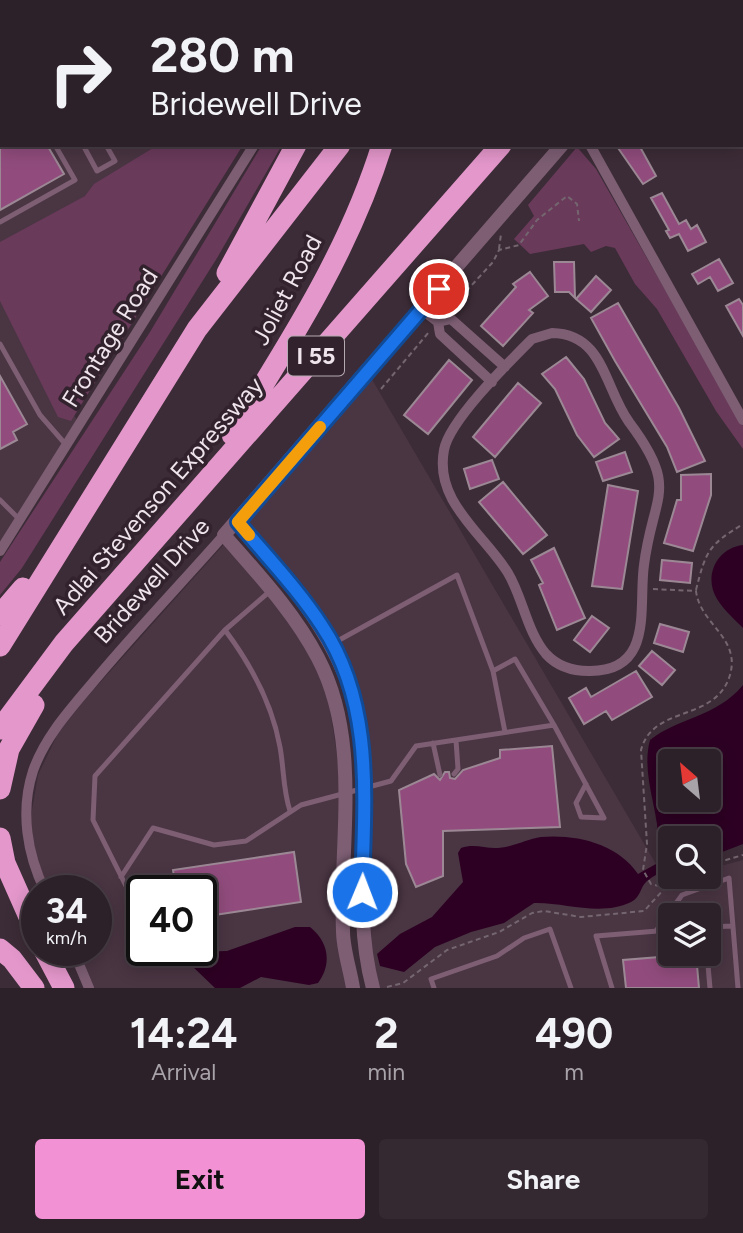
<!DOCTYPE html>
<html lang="en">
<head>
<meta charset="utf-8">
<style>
	body { margin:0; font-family:Figtree,sans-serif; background:#352931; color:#f1f3f6; height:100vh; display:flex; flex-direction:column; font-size:26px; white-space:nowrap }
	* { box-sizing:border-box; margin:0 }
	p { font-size:23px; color:#a7a3a8 }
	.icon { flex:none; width:38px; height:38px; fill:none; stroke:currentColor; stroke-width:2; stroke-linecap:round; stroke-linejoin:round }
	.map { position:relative; height:988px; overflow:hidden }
	.details { display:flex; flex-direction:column; background:#2d2129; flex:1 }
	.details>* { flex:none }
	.hud { position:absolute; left:0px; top:0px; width:744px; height:147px; box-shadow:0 4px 18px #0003,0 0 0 2px #483e46; background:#2d2129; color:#f1f3f6; overflow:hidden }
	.needle { width:46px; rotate:332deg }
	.controls { position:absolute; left:658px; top:749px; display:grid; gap:14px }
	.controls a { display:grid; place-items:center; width:63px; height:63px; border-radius:7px; background:#2d2129; box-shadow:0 4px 18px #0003,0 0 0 2px #483e46; font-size:35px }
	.speed { position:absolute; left:21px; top:875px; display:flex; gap:14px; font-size:35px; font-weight:700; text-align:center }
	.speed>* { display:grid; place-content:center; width:91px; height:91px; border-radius:50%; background:#2d2129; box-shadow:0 4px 18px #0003,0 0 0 2px #483e46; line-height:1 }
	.speed small { font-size:18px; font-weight:400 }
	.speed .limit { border:4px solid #111; border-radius:10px; background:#fff; color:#111 }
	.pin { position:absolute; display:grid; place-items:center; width:60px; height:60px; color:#fff; margin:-30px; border:4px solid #fff; border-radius:50%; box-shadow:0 2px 7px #0007 }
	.me { position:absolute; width:77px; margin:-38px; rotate:1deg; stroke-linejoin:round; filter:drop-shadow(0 0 5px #0008) }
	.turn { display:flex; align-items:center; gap:24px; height:147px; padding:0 35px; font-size:32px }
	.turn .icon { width:91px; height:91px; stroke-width:2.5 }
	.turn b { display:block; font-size:49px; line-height:60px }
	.eta { display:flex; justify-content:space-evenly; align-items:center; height:119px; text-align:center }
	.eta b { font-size:42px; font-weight:700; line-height:49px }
	.cta { display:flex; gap:14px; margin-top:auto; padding:14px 35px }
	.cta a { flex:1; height:80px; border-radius:7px; background:#f391d5; color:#111; font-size:28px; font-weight:700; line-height:80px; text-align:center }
	.cta a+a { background:#352931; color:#f1f3f6 }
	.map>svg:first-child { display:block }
</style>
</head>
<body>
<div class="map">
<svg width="743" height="988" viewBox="0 0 743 988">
	<rect width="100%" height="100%" fill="#3c2c37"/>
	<path fill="#4a3543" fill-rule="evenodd" d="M 0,0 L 266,0 L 267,2 L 2,2 L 2,145 L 174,145 L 0,245 Z
		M 0,292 L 77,420 L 0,542 Z
		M 370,376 L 656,864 L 675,880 L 709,877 L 709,869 L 743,860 L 743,988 L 379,988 L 367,934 L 367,734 L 356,684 L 340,648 L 312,603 L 245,521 ZM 670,915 L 709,915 L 709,954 L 670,954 Z
		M 225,543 L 293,623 L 314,658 L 328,697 L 342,787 L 340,947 L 347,988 L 92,988 L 76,950 L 96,950 L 96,891 L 50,891 L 38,864 L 30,822 L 38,775 L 62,725 ZM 142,891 L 201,891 L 201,950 L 142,950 Z"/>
	<path fill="#6a3a5b" d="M 158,145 L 243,145 L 71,421 L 58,417 L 0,301 L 0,242 L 85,196 L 94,184 Z
		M 262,145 L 282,145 L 217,258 L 22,568 L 0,595 L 0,562 L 150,332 Z
		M 577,147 L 596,169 L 743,426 L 743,449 L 716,411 L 657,309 L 635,284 L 615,248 L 606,246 L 591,252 L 584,244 L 530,254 L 514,239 L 534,216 L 528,205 Z"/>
	<path fill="#2d0023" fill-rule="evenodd" d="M 743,545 L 743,628 C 734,619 724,610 717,599 C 703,576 717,548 743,545 Z
		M 743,685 L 743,844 L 709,857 L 709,838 L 670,838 L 670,867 C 663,871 653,876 647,881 C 640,887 641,897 631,902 C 600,917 565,902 534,903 L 504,923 L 471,932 L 435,947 L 404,972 L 380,966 L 377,954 L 400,934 L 432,917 L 463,882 L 458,853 L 461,848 C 475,843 485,849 498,848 C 513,847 527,839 541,837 C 577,834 618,844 638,874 L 656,864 C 667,824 639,781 650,740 C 679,717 717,717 743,685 ZM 670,761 L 709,761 L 709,800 L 670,800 Z
		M 295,927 L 310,927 C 329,942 332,964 318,983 L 309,985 L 261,977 L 240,988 L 215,988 L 190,964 L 190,955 L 194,952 L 227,951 Z"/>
	<path fill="#914c7d" stroke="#9c8895" stroke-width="2" d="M 0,145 L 47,145 L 64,174 L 0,210 Z
		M 616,145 L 639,145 L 656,176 L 643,184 Z
		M 662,193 L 679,224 L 686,220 L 691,229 L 697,225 L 706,242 L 688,251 L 679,234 L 670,238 L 666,231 L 669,230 L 651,198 Z
		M 719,259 L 733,283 L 718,291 L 710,277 L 698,284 L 692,274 Z
		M 554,262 L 574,262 L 575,298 L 569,292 L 555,292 Z
		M 530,272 L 548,296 L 529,310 L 533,313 L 503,346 L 481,326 L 516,287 L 513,284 Z
		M 596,276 L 611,290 L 591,312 L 576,299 Z
		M 739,299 L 743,305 L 743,336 L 726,306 Z
		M 618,303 L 679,408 L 705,461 L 677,472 L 667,447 L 615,361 L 591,318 Z
		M 566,357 L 584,379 L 605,423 L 619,439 L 594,457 L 577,435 L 555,389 L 542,374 Z
		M 449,360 L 472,380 L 428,434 L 404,415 Z
		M 0,376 L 27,424 L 13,432 L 17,440 L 0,449 Z
		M 518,383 L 541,403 L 495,457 L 473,437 Z
		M 625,452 L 632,472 L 603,481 L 596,462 Z
		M 492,460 L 499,479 L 470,489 L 464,469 Z
		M 711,474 L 711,495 L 693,551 L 664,543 L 677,500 L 681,500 L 681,475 Z
		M 503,482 L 547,535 L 523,554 L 479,502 Z
		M 608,485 L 638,491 L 622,589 L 592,586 Z
		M 554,548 L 585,618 L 557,630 L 539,585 L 543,583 L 531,560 Z
		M 662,560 L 692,563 L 690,583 L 660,580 Z
		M 592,616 L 609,628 L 590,652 L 574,640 Z
		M 660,624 L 689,632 L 683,652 L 654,643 Z
		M 652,651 L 675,670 L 662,685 L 639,666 Z
		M 636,671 L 652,697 L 612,720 L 606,711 L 584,724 L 569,698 L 586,688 L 591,697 Z
		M 552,746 L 560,827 L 443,831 L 443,876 L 416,887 L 406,864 L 399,790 L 434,774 L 440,780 L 445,772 L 449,772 L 450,778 L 455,779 L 463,770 L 500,758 L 500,750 Z
		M 294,852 L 301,902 L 201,917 L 201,891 L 176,891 L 173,870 Z
		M 696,954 L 699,988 L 626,988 L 623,960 Z"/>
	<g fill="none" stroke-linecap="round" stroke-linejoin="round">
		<path stroke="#74666f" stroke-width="2" stroke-dasharray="5 3.5" stroke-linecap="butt" d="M 499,249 L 501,234
			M 449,310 L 493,262 L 499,250 L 519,245 L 537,220 L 567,196 L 577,204 L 579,221
			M 381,389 L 429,332
			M 653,589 L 696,591 C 700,625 743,638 729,678 C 713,722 653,705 641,750 L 647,844 L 643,870 L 651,884 L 675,890
			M 696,590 C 706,550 709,545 743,524
			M 709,865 L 743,855
			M 387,987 L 403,983 L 447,950 L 499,932 L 532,913 L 544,911 L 581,917 L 644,911 L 675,877"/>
		<path stroke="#7d5e73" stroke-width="5" d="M 242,0 L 243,2
			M 0,5 L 2,7
			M 0,44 L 2,48
			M 83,145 L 97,171 L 115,161 L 106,145
			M 0,222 L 75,180 L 55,145
			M 0,344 L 40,415 L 67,446
			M 0,500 L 20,520
			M 225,630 C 252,666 272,703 280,747 C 284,769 283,790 290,811
			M 332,644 L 457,575 L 493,671 L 505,732
			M 554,725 L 604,818
			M 433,743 L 440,775
			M 454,774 L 458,769 L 456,740
			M 586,784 L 576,803 L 581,817 L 604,818
			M 121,877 L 153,828 L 214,845 L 246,841 L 301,805 L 391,781 L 416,746 L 554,725 L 515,659 L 493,671
			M 142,918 L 93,820 L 95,776 L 225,630 L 269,592
			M 709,927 L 732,926
			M 656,931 L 682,895 L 729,878 L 738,988
			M 707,954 L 710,988
			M 434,988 L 431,979 L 497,956 L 524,938 L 550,929 L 571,988
			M 612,988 L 596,936 L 670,930"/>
		<path stroke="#7d5e73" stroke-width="10" d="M 335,2 L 336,0
			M 590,145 L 743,420
			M 421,309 L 438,322 L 440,334 L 492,382
			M 438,322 L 451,319 L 505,367
			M 552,333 C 604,334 604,387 629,422 C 680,490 653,493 644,565 C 638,606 655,672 589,671 C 573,671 557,666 546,654 C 527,632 523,598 508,573 C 484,534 434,502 444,450 C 449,421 509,362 532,339 Z
			M 0,551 L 254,145
			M 45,891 C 27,854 20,811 33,771 C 44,739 67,713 89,687 C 132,635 179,586 224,535
			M 73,950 L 89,988"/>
		<path stroke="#7d5e73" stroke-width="14" d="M 742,35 L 743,35
			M 238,522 C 295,589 353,653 363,745 C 372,826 351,907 373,988
			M 353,988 C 350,969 343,949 343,931 C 339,841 362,742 318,658 C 294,612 258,574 224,535 L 562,145"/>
		<path stroke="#e497cb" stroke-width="21" d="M 375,2 L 376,0
			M 428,2 L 428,0
			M 483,2 L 485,0
			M 627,2 L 628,0
			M 742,17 L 743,17
			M 227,273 L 296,145
			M 232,435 C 290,342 349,251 382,145
			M 0,615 L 23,588
			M 0,646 L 197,329 L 340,145
			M 0,729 L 64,643 L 501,145
			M 0,789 L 9,749 L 34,705
			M 0,838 L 5,863 L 37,935
			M 0,949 L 12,959 L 34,988
			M 44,950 L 64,988"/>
	</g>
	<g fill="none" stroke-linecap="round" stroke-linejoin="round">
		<g stroke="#114b97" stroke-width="18">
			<path id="route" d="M 362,892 C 364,802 375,705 322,626 C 298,589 266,556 238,522 L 439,289"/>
		</g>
		<use href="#route" stroke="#1a73e8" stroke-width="12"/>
		<path stroke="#f59e0b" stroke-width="12" d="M 249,535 L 238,522 L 320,427"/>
	</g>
	<g text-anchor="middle" stroke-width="7" stroke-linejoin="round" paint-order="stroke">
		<rect fill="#32222d" stroke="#b6aab2" stroke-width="2" x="288" y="336.5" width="56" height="39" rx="5"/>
		<g font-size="23" font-weight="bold" fill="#efe4eb">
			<text x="316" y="364">I 55</text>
		</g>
		<g font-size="24" fill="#efe4eb" stroke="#32222d">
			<text transform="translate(287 290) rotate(-62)" y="8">Joliet Road</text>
			<text transform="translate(110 338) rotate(-58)" y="8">Frontage Road</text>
			<text transform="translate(158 496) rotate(-49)" y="8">Adlai Stevenson Expressway</text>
			<text transform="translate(152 581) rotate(-48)" y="8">Bridewell Drive</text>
		</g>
	</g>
</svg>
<div class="controls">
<a><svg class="needle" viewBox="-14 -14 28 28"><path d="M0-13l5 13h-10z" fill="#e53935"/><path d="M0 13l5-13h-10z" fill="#a7a3a8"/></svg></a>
<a><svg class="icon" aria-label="search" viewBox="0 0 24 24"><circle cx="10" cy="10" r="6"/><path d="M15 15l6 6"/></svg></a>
<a><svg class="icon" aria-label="layers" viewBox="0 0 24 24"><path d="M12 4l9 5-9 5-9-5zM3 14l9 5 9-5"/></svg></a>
</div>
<div class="speed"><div>34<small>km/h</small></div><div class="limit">40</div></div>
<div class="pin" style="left:439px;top:289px;background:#d93025"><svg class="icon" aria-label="arrive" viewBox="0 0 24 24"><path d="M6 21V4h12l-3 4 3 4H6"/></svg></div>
<svg class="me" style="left:362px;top:892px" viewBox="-20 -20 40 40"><circle r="17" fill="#1a73e8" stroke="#fff" stroke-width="3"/><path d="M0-11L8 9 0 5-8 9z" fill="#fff"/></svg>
<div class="hud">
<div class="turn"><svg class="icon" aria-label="right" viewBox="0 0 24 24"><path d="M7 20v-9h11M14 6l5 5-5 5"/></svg><div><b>280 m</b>Bridewell Drive</div></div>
</div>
</div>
<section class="details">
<div class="eta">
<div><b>14:24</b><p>Arrival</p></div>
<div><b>2</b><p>min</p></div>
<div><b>490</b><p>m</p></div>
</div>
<div class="cta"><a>Exit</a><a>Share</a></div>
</section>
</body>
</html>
